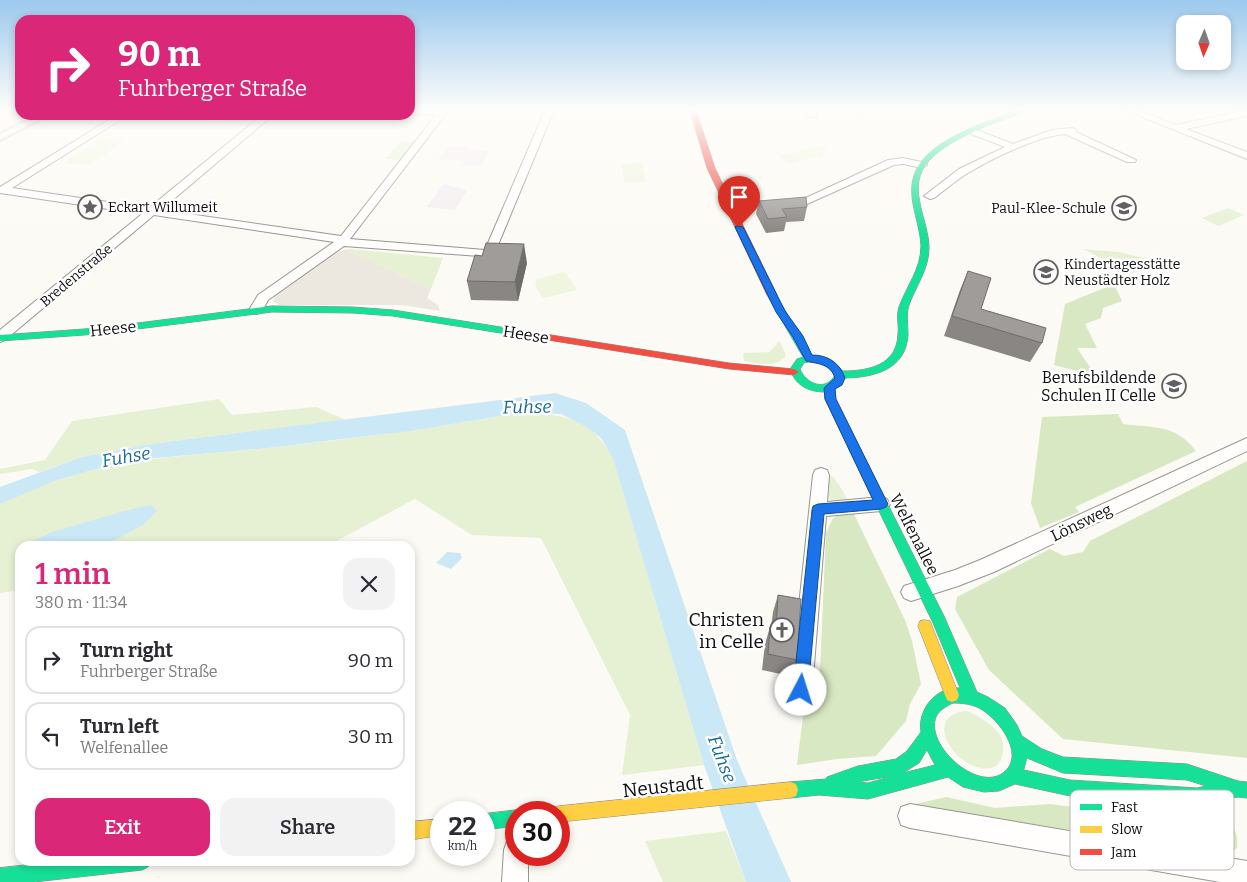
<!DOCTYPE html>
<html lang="en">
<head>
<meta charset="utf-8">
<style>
	body { margin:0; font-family:Bitter,serif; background:#f2f2f3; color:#2b2b33; height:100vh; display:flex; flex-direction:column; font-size:19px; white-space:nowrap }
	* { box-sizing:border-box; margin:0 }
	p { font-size:16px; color:#7c7c81 }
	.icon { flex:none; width:28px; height:28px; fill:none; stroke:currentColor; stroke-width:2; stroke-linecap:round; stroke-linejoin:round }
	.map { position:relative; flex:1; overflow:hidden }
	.side { position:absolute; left:15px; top:541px; width:400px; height:325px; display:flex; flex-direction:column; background:#fff; border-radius:15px; box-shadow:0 2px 8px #0003 }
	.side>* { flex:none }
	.banner { position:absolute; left:15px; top:15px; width:400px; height:105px; border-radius:15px; box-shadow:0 2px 8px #0003; background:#db2777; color:#fff; overflow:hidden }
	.needle { width:32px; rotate:182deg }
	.fabs { position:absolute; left:1176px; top:15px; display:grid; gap:10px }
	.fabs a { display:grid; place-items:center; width:55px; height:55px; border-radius:10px; background:#fff; box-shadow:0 2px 8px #0003; font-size:25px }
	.speed { position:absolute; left:430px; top:801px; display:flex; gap:10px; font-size:25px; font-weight:700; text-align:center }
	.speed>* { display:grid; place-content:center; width:65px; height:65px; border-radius:50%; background:#fff; box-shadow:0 2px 8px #0003; line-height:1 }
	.speed small { font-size:12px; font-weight:400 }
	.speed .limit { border:8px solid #d22; background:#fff; color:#111 }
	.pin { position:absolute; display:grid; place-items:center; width:42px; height:42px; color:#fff; margin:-51px -21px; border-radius:50% 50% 50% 0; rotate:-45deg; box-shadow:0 0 5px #0007 }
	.pin .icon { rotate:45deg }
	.me { position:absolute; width:55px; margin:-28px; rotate:5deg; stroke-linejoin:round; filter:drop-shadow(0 0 4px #0008) }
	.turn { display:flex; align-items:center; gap:18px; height:105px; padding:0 20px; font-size:22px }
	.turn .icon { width:65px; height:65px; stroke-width:2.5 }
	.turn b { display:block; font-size:35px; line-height:42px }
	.round { display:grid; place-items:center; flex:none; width:52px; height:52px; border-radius:15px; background:#f2f2f3 }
	.summary { display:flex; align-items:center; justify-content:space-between; height:85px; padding:0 20px }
	h1 { font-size:30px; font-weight:600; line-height:38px; color:#db2777 }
	.button { display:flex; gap:10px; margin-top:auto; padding:10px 20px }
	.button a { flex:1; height:58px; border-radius:15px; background:#db2777; color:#fff; font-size:20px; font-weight:600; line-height:58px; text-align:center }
	.button a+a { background:#f2f2f3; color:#2b2b33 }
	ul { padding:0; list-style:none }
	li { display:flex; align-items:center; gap:15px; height:68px; margin:0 10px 8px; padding:0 10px; border:2px solid #e1e1e2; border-radius:15px }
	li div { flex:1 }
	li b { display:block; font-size:19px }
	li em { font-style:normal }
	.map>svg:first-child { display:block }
</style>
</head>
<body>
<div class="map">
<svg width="1247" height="882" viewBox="0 0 1247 882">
	<rect width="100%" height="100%" fill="#fcfaf4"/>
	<path fill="#f3edf0" d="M 449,146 L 468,147 L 467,149 L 489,151 L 481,165 L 462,166 L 465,161 L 439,159 Z
		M 443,184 L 467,190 L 455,210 L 427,207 Z"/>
	<path fill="#e6f1d4" d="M 401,141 L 415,142 L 400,160 L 386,159 Z
		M 1228,208 L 1244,215 L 1218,226 L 1202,218 Z
		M 349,249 L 443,258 L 431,289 L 347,250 Z
		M 1083,249 L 1119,252 L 1165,263 L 1168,268 L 1130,273 Z
		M 780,341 L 786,356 C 775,369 758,363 744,361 L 743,353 L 769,352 Z
		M 219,399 L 232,415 L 316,407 L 346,420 L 151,444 L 82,457 L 40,472 L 32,469 L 0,474 L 0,469 L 45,460 L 72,421 Z
		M 519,413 C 566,415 587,415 613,457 L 704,765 L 622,775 L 630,715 L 541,538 L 472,535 L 415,499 L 329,545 L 323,546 L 20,546 L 20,590 L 0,593 L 0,504 C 30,491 60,477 92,470 C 150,456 210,454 269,448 C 353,439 436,427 519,413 Z
		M 824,471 C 835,475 843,491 848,501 L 835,502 L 827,498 Z
		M 966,711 C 976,713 994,726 1000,735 C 1006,745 1004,765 991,768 C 958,774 919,716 966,711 Z
		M 726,831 L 746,882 L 663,882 L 645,841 Z"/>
	<path fill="#d7e8c2" d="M 1114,284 L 1122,301 L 1103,308 L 1101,318 L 1085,324 L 1097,348 L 1077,348 L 1096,376 L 1054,365 L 1065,304 Z
		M 1118,414 L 1123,424 C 1155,428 1175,424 1196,451 L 1075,507 L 1079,512 L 1040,528 L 1031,503 L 1042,417 Z
		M 1247,461 L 1247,758 L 1063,739 L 989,670 L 955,609 L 957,597 L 1050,549 L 1064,556 L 1083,552 L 1090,541 Z
		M 841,513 L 854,514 L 905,620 L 912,641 L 921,684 L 910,704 L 906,721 L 876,756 L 837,759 L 797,765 L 806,691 L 819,694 L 826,533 L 833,518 Z
		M 1088,796 L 1214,808 C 1228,818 1240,830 1237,848 L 1232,852 L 1224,854 L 911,805 L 946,797 L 995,808 L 1050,804 L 1088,809 Z"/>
	<path fill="#eff5de" d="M 100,138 L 125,140 L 89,165 L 63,163 Z
		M 819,146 L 826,148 L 822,158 L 814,157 L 789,164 L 779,156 Z
		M 642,163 L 646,182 L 624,183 L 622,164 Z
		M 565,272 L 577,290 L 543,298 L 535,285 L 537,279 Z"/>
	<path fill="#ece8df" d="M 349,249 L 347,250 L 431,289 L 427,298 L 438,305 L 440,311 L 402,305 L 279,305 L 273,301 L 276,293 L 336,252 Z"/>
	<path fill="#cae8f5" d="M 555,393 L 586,403 L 625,430 L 737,760 L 791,882 L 746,882 L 704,765 L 613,458 L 601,438 L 585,426 L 561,414 L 519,413 L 409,431 L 268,448 L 145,459 L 92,470 L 57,480 L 0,504 L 0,487 L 82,457 L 151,444 Z
		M 151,505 L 157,511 L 143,525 L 104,546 L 23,546 L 52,532 L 121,512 Z
		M 447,552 L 460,553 L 462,558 L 451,569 L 436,563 Z"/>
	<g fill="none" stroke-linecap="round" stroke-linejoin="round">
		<g stroke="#969592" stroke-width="2">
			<path id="street" d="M 410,110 L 449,110 L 350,239 L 485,250 L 545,110 L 554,110 L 493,257 L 344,246 L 268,300 L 261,313 L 256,314 L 249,310 L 258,295 L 334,242 L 154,215 L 5,340 L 0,342 L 0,330 L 142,214 L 0,193 L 0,187 L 117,115 L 128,115 L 12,188 L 149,208 L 262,115 L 273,115 L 161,210 L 341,236 L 436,115 L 410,114 Z
				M 805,110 L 815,110 L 817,115 L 815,117 L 809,117 Z
				M 853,110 L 863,110 L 863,111 L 858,114 Z
				M 1125,110 L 1138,110 L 1176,125 L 1247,110 L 1247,116 L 1186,129 L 1247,152 L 1247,159 Z
				M 1072,128 L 1075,129 L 1076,132 L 1136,160 L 1135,162 L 1127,162 L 1065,134 C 1038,136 991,159 968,173 C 956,180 945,190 934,198 L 930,199 L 924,196 L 959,169 L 1005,147 L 971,134 L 971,130 L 977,130 L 1013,144 L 1052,130 Z
				M 903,158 L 926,163 L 927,165 L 922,168 L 903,164 L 894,165 L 807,204 L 799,204 L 797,202 L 888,160 Z
				M 1247,438 L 1247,451 L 994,572 L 958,586 L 911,601 L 904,598 L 901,592 L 904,586 L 955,570 L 980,560 Z
				M 821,468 L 827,470 L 829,475 L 827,502 L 881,497 L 887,499 L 890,504 L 887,509 L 881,511 L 826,516 L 812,690 L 809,698 L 801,701 L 793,698 L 790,690 L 813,475 L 815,470 Z
				M 910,804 L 1247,861 L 1247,882 L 1220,882 L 910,828 L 901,825 L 898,816 L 901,807 Z
				M 516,838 L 516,855 L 528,855 L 528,882 L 502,882 L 504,850 L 507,841 Z"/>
		</g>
		<g stroke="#8c8b89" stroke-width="1">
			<path id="fast" d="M 1018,110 L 1028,110 C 1021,115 1011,117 1003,120 C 979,129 940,144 925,166 C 908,191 929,221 929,248 C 929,269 916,286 909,305 C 906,315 908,324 908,335 C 906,370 873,378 843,378 L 835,388 L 835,399 L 944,616 L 977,692 L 988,697 L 1005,708 L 1017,725 L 1022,736 L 1042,749 L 1063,757 L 1187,764 L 1238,781 L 1247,782 L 1247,798 L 1238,797 L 1197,804 L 1070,796 L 1015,784 L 999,791 L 984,792 L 963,787 L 948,777 L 868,799 L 819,795 L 790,798 L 784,796 L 782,790 L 784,784 L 790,782 L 826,779 L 827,777 L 858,766 L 896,759 L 907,751 L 921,732 C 917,709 937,686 960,688 L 933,623 L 825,399 L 825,392 C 808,392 795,385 790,369 L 797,359 L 803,357 L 767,295 L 772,292 L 775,293 L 812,356 L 831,360 L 843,371 C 869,371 897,365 898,334 C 899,325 896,316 899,307 C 906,287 921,269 921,246 C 920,219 902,191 919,165 C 937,137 988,121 1018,110 ZM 809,362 C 820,363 828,366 835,375 C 826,392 806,384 800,369 L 804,363 ZM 953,703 C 962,703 971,704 979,708 C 998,718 1027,755 1003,773 C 977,792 925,745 936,717 C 939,710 947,706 953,703 ZM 927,750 L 935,765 L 903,773 L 919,763 ZM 1027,758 L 1063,773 L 1187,780 L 1206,786 L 1197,788 L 1070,780 L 1024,770 ZM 893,776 L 868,783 L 858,782 Z
				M 272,306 L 353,307 L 393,310 L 507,328 L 512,331 L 507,334 L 393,316 L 353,313 L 272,312 L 98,334 L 0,341 L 0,335 L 98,328 Z
				M 516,810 L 522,812 L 516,812 L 516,826 L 484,830 L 484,814 Z
				M 62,861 L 151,861 L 148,867 L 142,870 L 34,882 L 0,882 L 0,868 Z"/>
		</g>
		<g stroke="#8c8b89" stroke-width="1">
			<path id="slow" d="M 925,620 L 930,621 L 959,695 L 957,700 L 952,702 L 947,700 L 918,626 L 920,621 Z
				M 790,782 L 796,784 L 798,790 L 796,796 L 790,798 L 559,822 L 559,812 L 551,812 L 553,808 L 559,806 Z
				M 441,819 L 441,835 L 410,840 L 410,822 Z"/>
		</g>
		<g stroke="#8c8b89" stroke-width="1">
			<path id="jam" d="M 690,110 L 696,110 L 715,168 L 777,295 L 775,297 L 772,298 L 767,295 L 707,168 Z
				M 507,328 L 729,363 L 794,369 L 799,372 L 794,375 L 729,369 L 504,333 L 502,331 Z"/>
		</g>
		<use href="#street" fill="#fffefd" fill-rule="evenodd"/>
		<use href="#fast" fill="#16e098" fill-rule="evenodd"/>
		<use href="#slow" fill="#ffcf43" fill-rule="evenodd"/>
		<use href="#jam" fill="#f24e42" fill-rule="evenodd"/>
		<path stroke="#d7c5c6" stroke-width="2.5" d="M 0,133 L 35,115
			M 0,141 L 51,115"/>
	</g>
	<path fill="#898684" d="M 759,201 L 807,207 L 804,221 L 786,222 L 784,231 L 766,233 L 756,214 Z
		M 527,263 L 518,301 L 471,300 L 467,281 Z
		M 968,271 L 981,309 L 1042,343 L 1030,362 L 944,336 L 960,290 Z
		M 778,595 L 797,660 L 790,676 L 762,670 L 765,644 L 770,627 L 771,628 L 773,612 Z"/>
	<path fill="#6f6d6b" d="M 524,244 L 527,263 L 518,301 L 515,282 Z"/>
	<path fill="#9f9c99" stroke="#6f6d6b" d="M 806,197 L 807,207 L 782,209 L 787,217 L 768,219 L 759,201 Z
		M 486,243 L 524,244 L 515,282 L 467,281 L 475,255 L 482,256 Z
		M 968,271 L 991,278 L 981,309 L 1046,328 L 1042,343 L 952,316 Z
		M 778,595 L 801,599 L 797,660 L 768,654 L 770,627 L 776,629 Z"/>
	<linearGradient id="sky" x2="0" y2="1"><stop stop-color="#9cc9ed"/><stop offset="0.47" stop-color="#fefdfa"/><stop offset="1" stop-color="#fefdfa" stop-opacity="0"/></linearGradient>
	<rect width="1247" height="234" fill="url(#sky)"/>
	<path fill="#1a73e8" stroke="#114b97" d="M 736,226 L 743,227 L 785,311 L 803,336 L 812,355 C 828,355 840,363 845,378 L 842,385 L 835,389 L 836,399 L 888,504 L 886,507 L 881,509 L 824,514 L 808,690 L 806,695 L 801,697 L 795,695 L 793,690 L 812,510 L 813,506 L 818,504 L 873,500 L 825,399 L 824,388 L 835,378 C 830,363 819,364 806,361 L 793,337 L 776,312 L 735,227 Z"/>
	<defs>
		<g id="sight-ring" transform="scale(1.25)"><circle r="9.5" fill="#fff" stroke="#62615f" stroke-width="1.5"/><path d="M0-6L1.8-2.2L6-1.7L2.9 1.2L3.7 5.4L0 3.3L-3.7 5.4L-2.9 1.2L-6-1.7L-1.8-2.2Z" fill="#62615f"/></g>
		<g id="school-ring" transform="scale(1.25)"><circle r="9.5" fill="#fff" stroke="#62615f" stroke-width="1.5"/><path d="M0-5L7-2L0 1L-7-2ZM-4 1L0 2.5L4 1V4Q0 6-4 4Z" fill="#62615f"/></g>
		<g id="church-ring" transform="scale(1.25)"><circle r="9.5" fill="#fff" stroke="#62615f" stroke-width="1.5"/><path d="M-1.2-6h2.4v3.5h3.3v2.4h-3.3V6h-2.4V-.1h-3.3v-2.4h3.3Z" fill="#62615f"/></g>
	</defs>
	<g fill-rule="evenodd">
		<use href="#sight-ring" x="90" y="207"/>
		<use href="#school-ring" x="1124" y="208"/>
		<use href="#school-ring" x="1046" y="272"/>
		<use href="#school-ring" x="1174" y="386"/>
		<use href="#church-ring" x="782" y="630"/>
	</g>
	<g text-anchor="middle" stroke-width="5" stroke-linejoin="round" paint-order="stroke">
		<g font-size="14" fill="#0f0f0f" stroke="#fff" text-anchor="start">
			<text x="108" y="212">Eckart Willumeit</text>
			<text x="1106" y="213" text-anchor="end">Paul-Klee-Schule</text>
			<text x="1064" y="269">Kindertagesstätte<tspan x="1064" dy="16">Neustädter Holz</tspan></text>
		</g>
		<g font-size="14" fill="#0f0f0f" stroke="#fff">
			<text transform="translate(76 275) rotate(-40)" y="5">Bredenstraße</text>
		</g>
		<g font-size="16" fill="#0f0f0f" stroke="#fff">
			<text transform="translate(113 328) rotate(-6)" y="6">Heese</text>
			<text transform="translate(526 334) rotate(9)" y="6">Heese</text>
			<text transform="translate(1081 522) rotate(-26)" y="6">Lönsweg</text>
			<text transform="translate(915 534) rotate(63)" y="6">Welfenallee</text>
		</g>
		<g font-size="16" fill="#0f0f0f" stroke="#fff" text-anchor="end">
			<text x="1156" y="383">Berufsbildende<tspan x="1156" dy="18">Schulen II Celle</tspan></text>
		</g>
		<g font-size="18" font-style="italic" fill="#1769a1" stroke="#fff">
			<text transform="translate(527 407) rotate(-1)" y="6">Fuhse</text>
			<text transform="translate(126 457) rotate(-10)" y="6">Fuhse</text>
			<text transform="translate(722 759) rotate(69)" y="6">Fuhse</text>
		</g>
		<g font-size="19" fill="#0f0f0f" stroke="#fff" text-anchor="end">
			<text x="764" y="626">Christen<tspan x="764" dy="22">in Celle</tspan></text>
		</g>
		<g font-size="19" fill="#0f0f0f" stroke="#fff">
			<text transform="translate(663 786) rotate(-6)" y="7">Neustadt</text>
		</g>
	</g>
	<rect x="1070" y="790" width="164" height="80" rx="8" fill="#fff" stroke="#b7b7b7" stroke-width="1"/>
	<rect x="1080" y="804" width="22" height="6" fill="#16e098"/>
	<rect x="1080" y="826" width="22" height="7" fill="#ffcf43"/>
	<rect x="1080" y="849" width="22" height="6" fill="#f24e42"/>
	<g font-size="14" fill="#0f0f0f">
		<text x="1111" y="812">Fast</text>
		<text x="1111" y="834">Slow</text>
		<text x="1111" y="857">Jam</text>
	</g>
</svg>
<div class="fabs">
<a><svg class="needle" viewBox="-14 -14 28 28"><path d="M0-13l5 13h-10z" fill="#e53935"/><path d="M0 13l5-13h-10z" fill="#7c7c81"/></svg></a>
</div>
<div class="speed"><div>22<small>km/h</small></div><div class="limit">30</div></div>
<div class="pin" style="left:739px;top:227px;background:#d93025"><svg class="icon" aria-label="arrive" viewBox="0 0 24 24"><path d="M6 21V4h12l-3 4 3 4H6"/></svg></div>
<svg class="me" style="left:801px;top:690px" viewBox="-20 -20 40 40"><circle r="19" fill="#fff"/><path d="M0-13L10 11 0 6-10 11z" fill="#1a73e8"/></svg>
<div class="banner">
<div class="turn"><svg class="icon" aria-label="right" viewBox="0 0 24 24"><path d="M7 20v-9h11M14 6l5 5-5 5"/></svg><div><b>90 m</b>Fuhrberger Straße</div></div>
</div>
<section class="side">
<div class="summary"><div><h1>1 min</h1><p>380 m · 11:34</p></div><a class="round"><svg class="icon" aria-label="close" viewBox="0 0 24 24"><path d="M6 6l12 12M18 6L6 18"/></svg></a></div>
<ul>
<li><svg class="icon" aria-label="right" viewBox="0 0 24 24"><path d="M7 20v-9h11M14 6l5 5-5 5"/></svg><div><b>Turn right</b><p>Fuhrberger Straße</p></div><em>90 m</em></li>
<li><svg class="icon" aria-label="left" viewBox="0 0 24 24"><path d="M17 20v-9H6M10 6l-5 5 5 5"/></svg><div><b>Turn left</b><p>Welfenallee</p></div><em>30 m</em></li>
</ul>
<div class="button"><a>Exit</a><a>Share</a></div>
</section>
</div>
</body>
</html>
